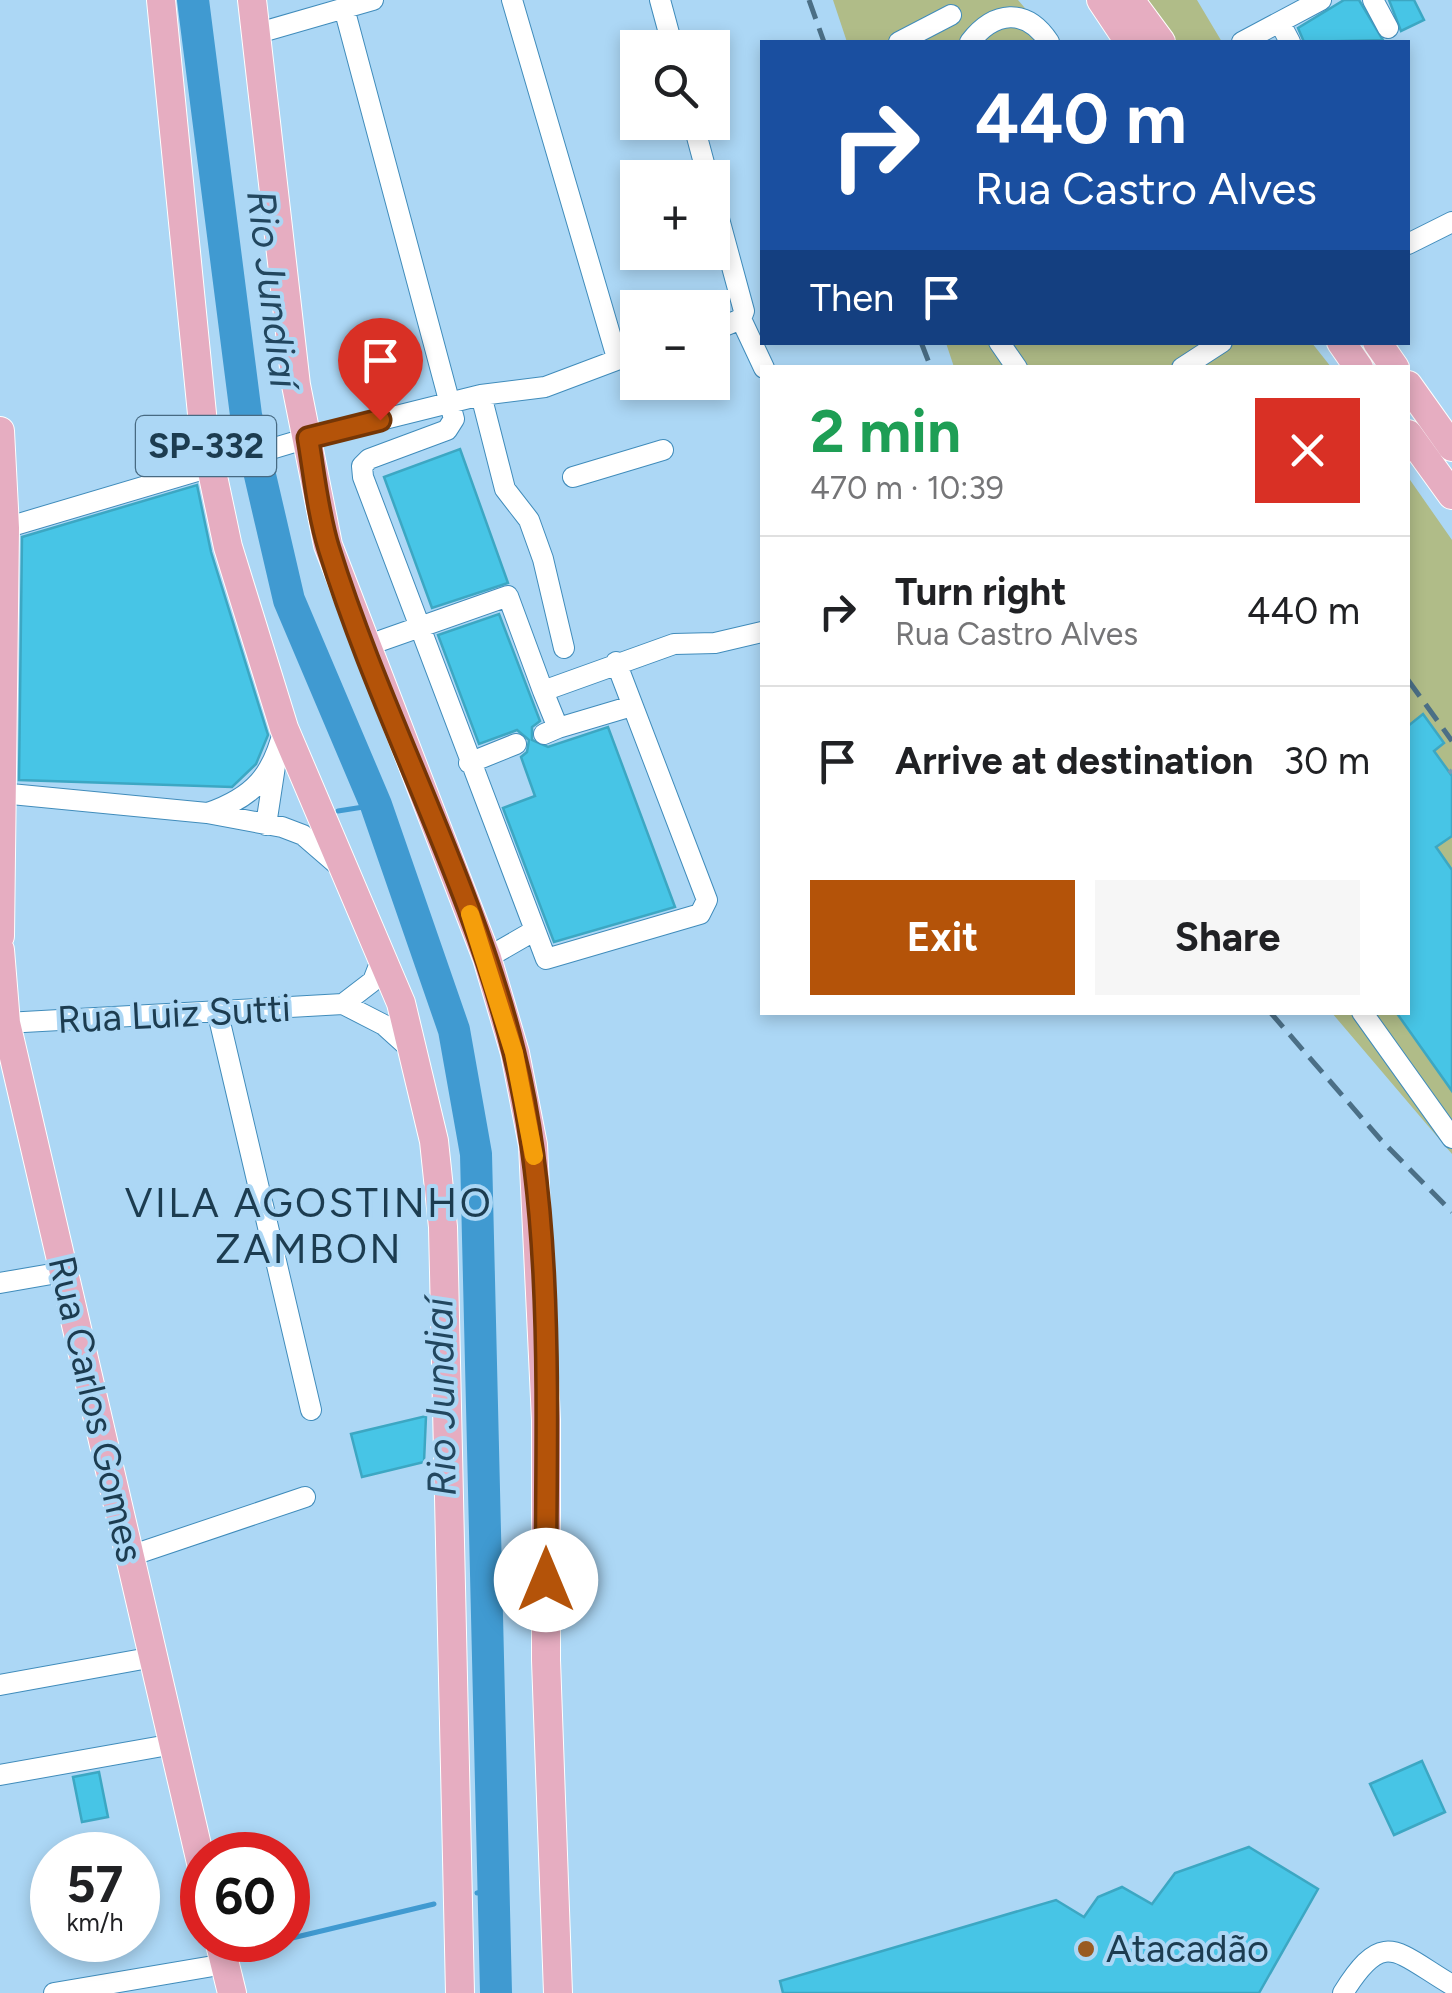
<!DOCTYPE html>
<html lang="en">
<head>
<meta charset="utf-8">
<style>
	body { margin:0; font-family:Figtree,sans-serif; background:#f6f6f6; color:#202124; height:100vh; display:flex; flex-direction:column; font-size:38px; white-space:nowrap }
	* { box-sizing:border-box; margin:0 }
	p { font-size:32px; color:#757577 }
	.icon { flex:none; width:55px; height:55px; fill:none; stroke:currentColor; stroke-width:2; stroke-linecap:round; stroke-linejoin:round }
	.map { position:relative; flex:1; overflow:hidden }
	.sheet { position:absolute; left:760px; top:365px; width:650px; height:650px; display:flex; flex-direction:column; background:#fff; border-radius:0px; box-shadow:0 5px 15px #0003 }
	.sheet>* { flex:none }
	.banner { position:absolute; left:760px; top:40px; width:650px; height:305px; border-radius:0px; box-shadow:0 5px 15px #0003; background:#1a4fa0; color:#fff; overflow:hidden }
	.tools { position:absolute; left:620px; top:30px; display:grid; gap:20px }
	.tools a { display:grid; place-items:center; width:110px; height:110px; border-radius:0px; background:#fff; box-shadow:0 5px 15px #0003; font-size:50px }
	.speed { position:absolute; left:30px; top:1832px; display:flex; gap:20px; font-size:50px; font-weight:700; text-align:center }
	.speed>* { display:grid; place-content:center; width:130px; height:130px; border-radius:50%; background:#fff; box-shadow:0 5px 15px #0003; line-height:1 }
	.speed small { font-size:25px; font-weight:400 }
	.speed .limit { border:15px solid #d22; background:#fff; color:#111 }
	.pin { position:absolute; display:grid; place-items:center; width:85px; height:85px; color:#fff; margin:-102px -42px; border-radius:50% 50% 50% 0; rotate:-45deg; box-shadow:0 0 10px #0007 }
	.pin .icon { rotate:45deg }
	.me { position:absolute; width:110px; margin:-55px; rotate:0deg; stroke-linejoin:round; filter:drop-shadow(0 0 8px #0008) }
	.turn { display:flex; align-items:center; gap:35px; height:210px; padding:0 50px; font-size:45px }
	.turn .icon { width:130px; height:130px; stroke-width:2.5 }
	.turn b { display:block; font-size:70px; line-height:85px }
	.then { display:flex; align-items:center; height:95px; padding:0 50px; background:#0003; gap:20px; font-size:38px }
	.round { display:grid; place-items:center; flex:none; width:105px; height:105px; border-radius:0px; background:#f6f6f6 }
	.summary { display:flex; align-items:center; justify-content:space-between; height:170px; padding:0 50px }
	h1 { font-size:60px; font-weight:700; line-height:75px; color:#1e9e55 }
	.button { display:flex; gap:20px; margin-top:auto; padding:20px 50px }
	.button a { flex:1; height:115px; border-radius:0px; background:#b45309; color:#fff; font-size:40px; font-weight:700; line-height:115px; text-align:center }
	.button a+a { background:#f6f6f6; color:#202124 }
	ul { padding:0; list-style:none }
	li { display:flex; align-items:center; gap:30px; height:150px; padding:0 50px; border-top:2px solid #e0e0e0 }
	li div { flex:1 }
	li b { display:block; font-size:38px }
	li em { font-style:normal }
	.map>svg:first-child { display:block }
</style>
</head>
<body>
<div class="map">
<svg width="1452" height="1993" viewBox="0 0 1452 1993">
	<rect width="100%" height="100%" fill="#acd7f5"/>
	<path fill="#b0bc88" d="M 833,0 L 1018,0 L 1054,42 L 847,42 Z
		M 1141,0 L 1197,0 L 1222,42 L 1169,42 Z
		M 946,343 L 1312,343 L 1331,367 L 954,367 Z
		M 1408,477 L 1452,540 L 1452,1154 L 1332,1013 L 1408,1012 Z"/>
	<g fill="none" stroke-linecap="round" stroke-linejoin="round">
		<path stroke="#409ad1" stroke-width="5" d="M 338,811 L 376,805
			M 477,1893 L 495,1889
			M 288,1939 L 434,1904
			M 244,1950 L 284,1940"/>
		<path stroke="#409ad1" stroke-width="32" d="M 193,0 L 246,415 L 289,600 L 376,805 L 454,1030 L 476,1154 L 496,1993"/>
	</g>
	<path fill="#47c5e6" stroke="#3ca7c3" stroke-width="2.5" d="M 1344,0 L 1359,0 L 1383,40 L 1304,42 L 1298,28 Z
		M 1389,0 L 1414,0 L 1424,20 L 1401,31 Z
		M 460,449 L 508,583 L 432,608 L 384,477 Z
		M 197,485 L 211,552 L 268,735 L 256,764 L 232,787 L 19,780 L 22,537 Z
		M 499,614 L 540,721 L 532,727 L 532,740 L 548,747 L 608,727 L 675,907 L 554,942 L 503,808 L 535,796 L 521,757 L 527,752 L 529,740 L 517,730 L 479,744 L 438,635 Z
		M 1423,714 L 1444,743 L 1434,751 L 1452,776 L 1452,836 L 1436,847 L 1452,870 L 1452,1091 L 1396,1012 L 1408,1012 L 1408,726 Z
		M 426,1416 L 424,1462 L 362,1477 L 351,1434 Z
		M 1422,1761 L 1445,1812 L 1394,1835 L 1370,1784 Z
		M 99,1772 L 108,1817 L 82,1822 L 73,1777 Z
		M 1249,1847 L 1318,1889 L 1259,1993 L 783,1993 L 780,1981 L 1056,1900 L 1084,1917 L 1098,1897 L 1122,1887 L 1152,1904 L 1175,1873 Z"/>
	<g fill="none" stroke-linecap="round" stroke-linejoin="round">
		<g stroke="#408cbb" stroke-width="22">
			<path id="minor" d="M 512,0 L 617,358
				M 660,0 L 673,48
				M 1373,0 L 1388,28
				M 344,8 L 454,419 L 447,430 L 369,459 L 362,466 L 363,477 L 546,959 L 700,914 L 707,900 L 616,662
				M 1280,23 L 1290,42
				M 255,34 L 373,0
				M 899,42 L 951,15
				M 970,42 C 994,11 1026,7 1049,42
				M 1242,42 L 1321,0
				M 693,122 L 708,178
				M 712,193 L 744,311 L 741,319 L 712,331
				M 1408,244 L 1452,222
				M 741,319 L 764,368
				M 999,342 L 1017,368
				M 1182,368 L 1222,342
				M 481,395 L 505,489 L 529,520 L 543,559 L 564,648
				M 573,477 L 663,450
				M 5,528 L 308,438 L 481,395 L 545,387 L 638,352
				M 363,647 L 508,596 L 543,691 L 674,644 L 715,643 L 762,632
				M 543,691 L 558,728 L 544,734
				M 558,728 L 632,706
				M 469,763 L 516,744
				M 0,793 L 207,813 L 282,827 L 303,835 L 340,867
				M 208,813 C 254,797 273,775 284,728
				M 266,825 L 275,766
				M 487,958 L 532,932
				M 343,1004 L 384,1025 L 415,1053
				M 1362,1012 L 1452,1138
				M 218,1014 L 311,1410
				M 6,1023 L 343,1004 L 373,981 L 382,958
				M 0,1283 L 63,1272
				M 130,1556 L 305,1497
				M 0,1685 L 154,1657
				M 0,1775 L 174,1744
				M 54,1993 L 225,1964
				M 1343,1993 C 1384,1927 1396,1952 1452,1985"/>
		</g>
		<g stroke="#fff" stroke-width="30">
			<path id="major" d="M 161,0 L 204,434 L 228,547 L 284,728 L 401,1003 L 434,1141 L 443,1227 L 460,1993
				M 252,0 L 296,385 L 328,545 L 487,958 L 515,1053 L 533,1145 L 546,1420 L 546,1660 L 558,1993
				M 1101,0 L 1129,42
				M 1130,0 L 1161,42
				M 1341,342 L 1359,368
				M 1377,342 L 1395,368
				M 1408,385 L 1452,447
				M 0,431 L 5,528 L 0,936
				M 1408,434 L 1452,495
				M 0,950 L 6,1023 L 202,1867
				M 219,1940 L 232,1993"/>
		</g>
		<path stroke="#759cb6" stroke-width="4" stroke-dasharray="10 5" stroke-linecap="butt" d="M 1449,773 L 1452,770"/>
		<use href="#minor" stroke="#fff" stroke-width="20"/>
		<use href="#major" stroke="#e6adc1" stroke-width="28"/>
		<path stroke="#4b6f86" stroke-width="5" stroke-dasharray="20 10" stroke-linecap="butt" d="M 809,0 L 824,42
			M 921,342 L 931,368
			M 1408,680 L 1452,741
			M 1270,1012 L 1381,1140 L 1452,1212"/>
	</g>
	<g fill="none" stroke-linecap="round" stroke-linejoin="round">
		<g stroke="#753606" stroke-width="25">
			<path id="route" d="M 380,420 L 308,438 C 314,474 318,514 329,549 C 382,719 471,879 514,1053 C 555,1217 546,1411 546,1580"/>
		</g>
		<use href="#route" stroke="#b45309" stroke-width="18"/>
		<path stroke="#f59e0b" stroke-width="18" d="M 470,914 L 514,1053 L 534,1156"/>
	</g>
	<circle fill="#995b22" stroke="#acd7f5" stroke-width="4" cx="1086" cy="1949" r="10"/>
	<g text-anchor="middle" stroke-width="8" stroke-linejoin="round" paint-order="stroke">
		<rect fill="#acd7f5" stroke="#476a82" stroke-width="2.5" x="136" y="416" width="140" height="60" rx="8"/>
		<g font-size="35" font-weight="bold" fill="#1c3c50">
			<text x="206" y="458">SP-332</text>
		</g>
		<g font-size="38" fill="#1c3c50" stroke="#acd7f5">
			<text transform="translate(174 1014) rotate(-3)" y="13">Rua Luiz Sutti</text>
			<text transform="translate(96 1409) rotate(77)" y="13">Rua Carlos Gomes</text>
		</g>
		<g font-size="38" fill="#1c3c50" stroke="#acd7f5" text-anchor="start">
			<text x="1106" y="1962">Atacadão</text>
		</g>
		<g font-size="40" font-style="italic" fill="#22475f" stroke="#acd7f5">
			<text transform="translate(273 289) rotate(83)" y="14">Rio Jundiaí</text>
			<text transform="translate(440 1397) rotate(-91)" y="14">Rio Jundiaí</text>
		</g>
		<g font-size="40" letter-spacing="2.5" fill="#1c3c50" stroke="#acd7f5">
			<text x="309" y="1217">VILA AGOSTINHO<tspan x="309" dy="46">ZAMBON</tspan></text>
		</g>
	</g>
</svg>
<div class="tools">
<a><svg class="icon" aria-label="search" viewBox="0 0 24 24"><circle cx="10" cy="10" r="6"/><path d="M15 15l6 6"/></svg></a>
<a>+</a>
<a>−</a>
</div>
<div class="speed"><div>57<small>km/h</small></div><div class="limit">60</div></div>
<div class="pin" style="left:380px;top:420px;background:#d93025"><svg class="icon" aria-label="arrive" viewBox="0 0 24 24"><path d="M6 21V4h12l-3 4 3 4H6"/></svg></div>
<svg class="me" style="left:546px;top:1580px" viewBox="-20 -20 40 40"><circle r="19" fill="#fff"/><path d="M0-13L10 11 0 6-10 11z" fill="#b45309"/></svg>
<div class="banner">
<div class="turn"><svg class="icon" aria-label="right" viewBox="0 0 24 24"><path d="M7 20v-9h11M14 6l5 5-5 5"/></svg><div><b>440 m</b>Rua Castro Alves</div></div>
<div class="then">Then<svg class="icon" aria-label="arrive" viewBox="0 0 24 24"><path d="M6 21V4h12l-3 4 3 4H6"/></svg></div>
</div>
<section class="sheet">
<div class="summary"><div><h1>2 min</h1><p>470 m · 10:39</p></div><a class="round" style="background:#d93025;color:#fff"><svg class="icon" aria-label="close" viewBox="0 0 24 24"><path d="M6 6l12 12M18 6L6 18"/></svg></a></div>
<ul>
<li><svg class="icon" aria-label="right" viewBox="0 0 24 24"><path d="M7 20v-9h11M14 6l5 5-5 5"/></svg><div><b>Turn right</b><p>Rua Castro Alves</p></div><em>440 m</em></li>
<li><svg class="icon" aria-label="arrive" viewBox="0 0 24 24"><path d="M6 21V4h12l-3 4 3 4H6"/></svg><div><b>Arrive at destination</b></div><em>30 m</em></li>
</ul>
<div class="button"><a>Exit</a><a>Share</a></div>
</section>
</div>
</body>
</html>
